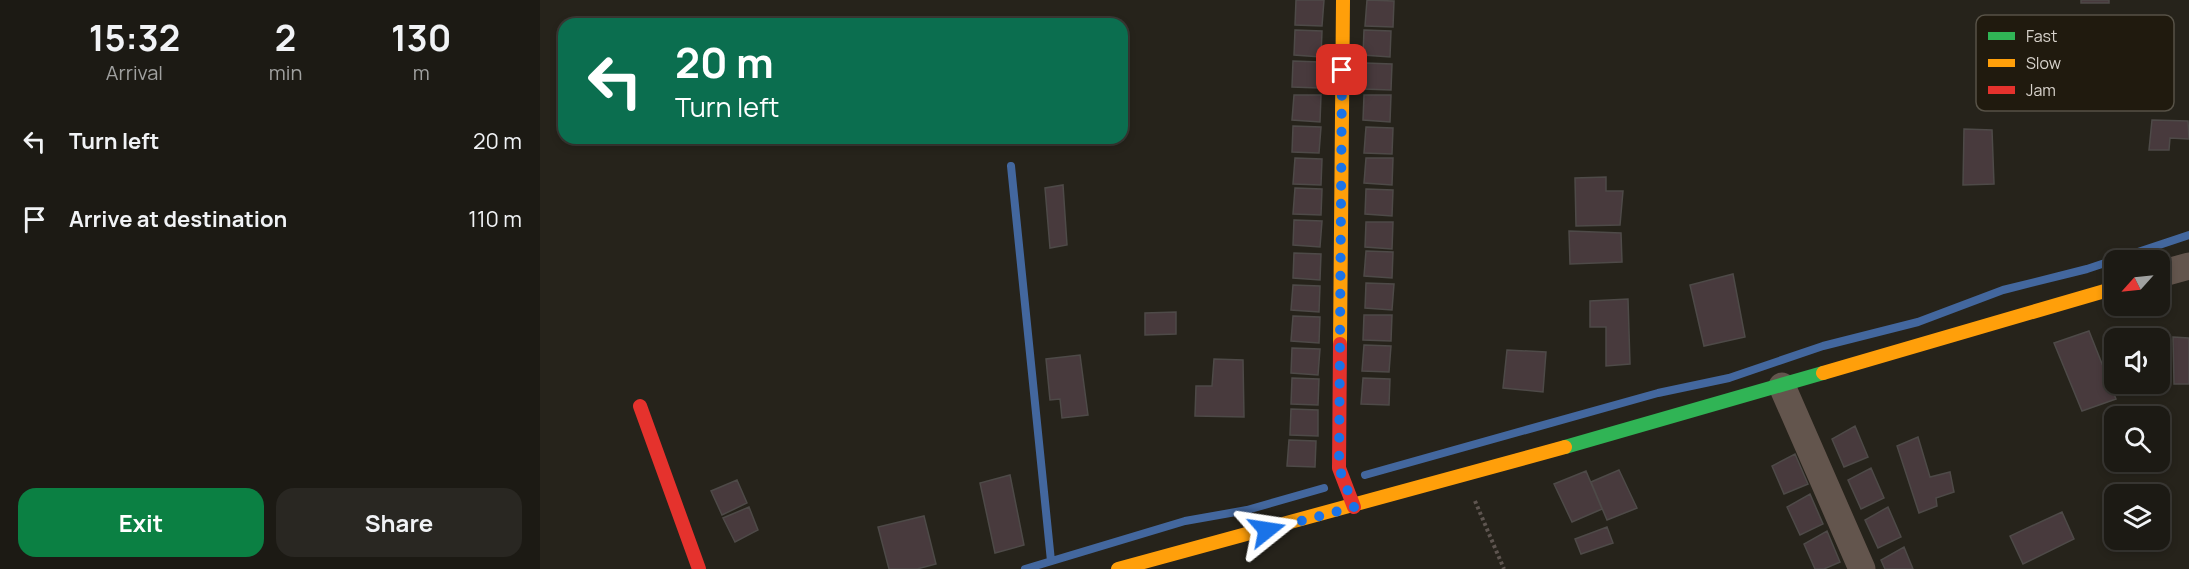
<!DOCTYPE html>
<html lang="en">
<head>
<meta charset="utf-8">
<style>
	body { margin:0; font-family:Manrope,sans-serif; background:#292722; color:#f1f3f6; height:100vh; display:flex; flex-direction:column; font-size:22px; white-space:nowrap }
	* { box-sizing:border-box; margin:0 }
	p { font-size:20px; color:#a0a1a0 }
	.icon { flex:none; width:33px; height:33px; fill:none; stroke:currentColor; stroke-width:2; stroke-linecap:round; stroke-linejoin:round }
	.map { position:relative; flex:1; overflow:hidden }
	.panel { display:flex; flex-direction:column; background:#1c1a14; width:540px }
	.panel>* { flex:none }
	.hud { position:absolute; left:18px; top:18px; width:570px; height:126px; border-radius:18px; box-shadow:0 3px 9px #0003,0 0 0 2px #3a3834; background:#0b6e4f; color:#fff; overflow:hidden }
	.needle { width:39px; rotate:243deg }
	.buttons { position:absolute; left:1564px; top:250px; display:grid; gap:12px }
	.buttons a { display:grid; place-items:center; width:66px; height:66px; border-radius:12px; background:#1c1a14; box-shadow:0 3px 9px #0003,0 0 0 2px #3a3834; font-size:30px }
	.pin { position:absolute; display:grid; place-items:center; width:51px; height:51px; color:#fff; margin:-26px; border-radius:12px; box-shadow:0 3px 9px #0006 }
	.me { position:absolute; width:66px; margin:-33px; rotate:75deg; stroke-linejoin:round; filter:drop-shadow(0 0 4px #0008) }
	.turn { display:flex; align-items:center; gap:21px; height:126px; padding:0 18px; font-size:27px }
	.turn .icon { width:78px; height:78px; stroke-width:2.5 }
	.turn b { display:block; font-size:42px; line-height:51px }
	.eta { display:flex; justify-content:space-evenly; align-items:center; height:102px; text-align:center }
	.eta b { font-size:36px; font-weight:700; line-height:42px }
	.action { display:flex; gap:12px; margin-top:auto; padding:12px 18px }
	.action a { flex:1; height:69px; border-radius:18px; background:#0b8043; color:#fff; font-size:24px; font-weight:700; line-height:69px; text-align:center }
	.action a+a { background:#292722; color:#f1f3f6 }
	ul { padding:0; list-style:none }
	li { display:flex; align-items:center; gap:18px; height:78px; padding:0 18px }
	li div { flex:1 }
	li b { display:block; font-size:22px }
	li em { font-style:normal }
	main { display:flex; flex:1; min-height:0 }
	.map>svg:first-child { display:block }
</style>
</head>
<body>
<main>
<section class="panel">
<div class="eta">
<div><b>15:32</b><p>Arrival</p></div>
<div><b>2</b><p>min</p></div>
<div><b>130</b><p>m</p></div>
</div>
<ul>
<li><svg class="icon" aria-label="left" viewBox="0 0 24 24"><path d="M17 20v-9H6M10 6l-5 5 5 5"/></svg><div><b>Turn left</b></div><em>20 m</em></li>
<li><svg class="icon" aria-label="arrive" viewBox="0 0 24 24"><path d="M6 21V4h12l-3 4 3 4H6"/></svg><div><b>Arrive at destination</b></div><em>110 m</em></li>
</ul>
<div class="action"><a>Exit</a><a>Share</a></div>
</section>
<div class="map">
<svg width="1649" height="569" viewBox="0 0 1649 569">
	<rect width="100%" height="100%" fill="#26231b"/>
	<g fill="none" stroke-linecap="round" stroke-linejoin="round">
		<path stroke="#43679e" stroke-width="8" d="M 471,166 L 511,561
			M 825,475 L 1118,393 L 1189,378 L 1283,346 L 1378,322 L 1463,290 L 1547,269 L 1649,235
			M 485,569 L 645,521 L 707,510 L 784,488"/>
	</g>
	<path fill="#483a3d" stroke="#4e4a48" stroke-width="1.5" d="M 756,0 L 784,0 L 782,26 L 755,25 Z
		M 827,0 L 854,1 L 853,27 L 825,26 Z
		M 1541,0 L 1569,0 L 1569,3 L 1541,3 Z
		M 755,30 L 782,31 L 781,57 L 754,55 Z
		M 824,30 L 851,31 L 850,57 L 823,55 Z
		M 753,61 L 780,62 L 779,88 L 752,87 Z
		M 825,63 L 852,64 L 851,90 L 823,89 Z
		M 754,95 L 781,95 L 780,122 L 752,120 Z
		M 824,95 L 851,95 L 850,122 L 823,120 Z
		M 1612,120 L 1648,121 L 1649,139 L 1630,138 L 1629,150 L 1609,150 Z
		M 753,126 L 781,127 L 779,153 L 752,152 Z
		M 826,127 L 853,128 L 852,154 L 824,153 Z
		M 1424,129 L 1452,130 L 1454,184 L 1423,185 Z
		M 755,158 L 782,159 L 781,185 L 753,184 Z
		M 826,158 L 853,158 L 852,185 L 824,183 Z
		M 1066,177 L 1066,191 L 1083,191 L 1080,225 L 1036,226 L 1035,178 Z
		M 523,185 L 527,245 L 510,248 L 505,188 Z
		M 755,188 L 782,189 L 781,215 L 753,214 Z
		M 826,189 L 853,190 L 852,216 L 825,214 Z
		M 754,220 L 782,221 L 780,247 L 753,245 Z
		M 826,222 L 853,222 L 852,249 L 825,247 Z
		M 1029,231 L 1081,233 L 1082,262 L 1030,264 Z
		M 826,251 L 853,252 L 852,278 L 824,276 Z
		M 754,253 L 781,254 L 780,280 L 753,278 Z
		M 1193,274 L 1205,337 L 1164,346 L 1150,285 Z
		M 826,283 L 854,284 L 852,310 L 825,308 Z
		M 753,285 L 780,286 L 779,312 L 751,310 Z
		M 1088,299 L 1090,364 L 1066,366 L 1066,327 L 1050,327 L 1050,301 Z
		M 636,312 L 636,334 L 605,335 L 605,313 Z
		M 824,315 L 852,315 L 851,341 L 823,340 Z
		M 753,316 L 780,317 L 779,343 L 751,341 Z
		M 1549,331 L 1576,399 L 1542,411 L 1514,343 Z
		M 1633,337 L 1649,338 L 1649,384 L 1634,384 Z
		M 824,345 L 851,346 L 849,372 L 822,371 Z
		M 752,348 L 780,349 L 778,375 L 751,373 Z
		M 967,350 L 1006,352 L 1003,392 L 963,388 Z
		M 540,355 L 548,415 L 522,418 L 520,399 L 510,400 L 506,359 Z
		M 674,359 L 703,360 L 704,417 L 655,416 L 656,386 L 672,386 Z
		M 752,378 L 779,379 L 778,405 L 751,404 Z
		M 823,378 L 850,379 L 849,405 L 821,404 Z
		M 751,409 L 778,410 L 778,436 L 750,435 Z
		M 1315,426 L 1328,457 L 1304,467 L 1292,439 Z
		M 1378,437 L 1390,477 L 1410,472 L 1414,492 L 1396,498 L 1397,506 L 1379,513 L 1357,446 Z
		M 749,440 L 776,441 L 775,467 L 747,466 Z
		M 1255,454 L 1268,484 L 1244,494 L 1232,466 Z
		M 1331,468 L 1344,498 L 1321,509 L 1308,480 Z
		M 1079,470 L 1097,508 L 1067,520 L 1051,482 Z
		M 1046,471 L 1062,509 L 1032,522 L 1014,484 Z
		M 470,475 L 484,545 L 455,553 L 440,483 Z
		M 197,480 L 207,503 L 182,515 L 171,491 Z
		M 1270,494 L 1283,524 L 1260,535 L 1247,507 Z
		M 209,507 L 218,530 L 195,542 L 183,518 Z
		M 1348,507 L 1361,537 L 1338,548 L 1325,520 Z
		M 1522,512 L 1534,539 L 1483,564 L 1470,536 Z
		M 384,516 L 396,564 L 377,569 L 349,569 L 338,527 Z
		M 1067,527 L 1073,543 L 1041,554 L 1035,539 Z
		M 1287,531 L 1300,562 L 1284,569 L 1275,569 L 1264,544 Z
		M 1364,547 L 1373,569 L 1345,569 L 1341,560 Z"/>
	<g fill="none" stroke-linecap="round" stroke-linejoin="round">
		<path stroke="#5e5550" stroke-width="4" stroke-dasharray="3 3" stroke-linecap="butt" d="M 935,501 L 964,569"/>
		<path stroke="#63554d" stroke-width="27" d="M 1620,274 L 1649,266
			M 1242,386 L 1322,569"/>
		<path stroke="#30b455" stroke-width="14" d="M 1025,447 L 1283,373"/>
		<path stroke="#ff9f0a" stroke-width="14" d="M 800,344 L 803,0
			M 1283,373 L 1575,288
			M 578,569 L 1025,447"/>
		<path stroke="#e5322d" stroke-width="14" d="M 800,344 L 799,468 L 814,507
			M 100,406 L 159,569"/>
	</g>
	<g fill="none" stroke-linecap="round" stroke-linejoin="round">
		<path stroke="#1a73e8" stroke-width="10" stroke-dasharray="0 18" d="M 727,530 L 814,507 L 799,468 L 802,70"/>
	</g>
	<rect x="1436" y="15" width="198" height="96" rx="9" fill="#201a0e" stroke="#575247" stroke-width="1.5"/>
	<rect x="1448" y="32" width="27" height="8" fill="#30b455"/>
	<rect x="1448" y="59" width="27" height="8" fill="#ff9f0a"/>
	<rect x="1448" y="86" width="27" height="8" fill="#e5322d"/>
	<g font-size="16" fill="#d8d3cc">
		<text x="1486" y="42">Fast</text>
		<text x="1486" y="69">Slow</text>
		<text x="1486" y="96">Jam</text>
	</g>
</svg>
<div class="buttons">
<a><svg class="needle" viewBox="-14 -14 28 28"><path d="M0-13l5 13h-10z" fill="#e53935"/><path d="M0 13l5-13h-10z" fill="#a0a1a0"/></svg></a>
<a><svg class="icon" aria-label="sound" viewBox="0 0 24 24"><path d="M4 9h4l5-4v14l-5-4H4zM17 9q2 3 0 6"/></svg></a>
<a><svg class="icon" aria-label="search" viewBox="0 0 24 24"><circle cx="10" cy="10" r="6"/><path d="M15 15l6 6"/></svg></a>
<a><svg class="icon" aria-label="layers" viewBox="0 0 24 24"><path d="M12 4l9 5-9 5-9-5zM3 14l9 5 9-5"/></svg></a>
</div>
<div class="pin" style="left:802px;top:70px;background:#d93025"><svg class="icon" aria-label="arrive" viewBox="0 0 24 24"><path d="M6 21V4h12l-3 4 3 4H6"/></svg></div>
<svg class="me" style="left:727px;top:530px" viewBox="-20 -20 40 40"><path d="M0-17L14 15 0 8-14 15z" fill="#1a73e8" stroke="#fff" stroke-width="4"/></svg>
<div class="hud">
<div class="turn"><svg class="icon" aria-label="left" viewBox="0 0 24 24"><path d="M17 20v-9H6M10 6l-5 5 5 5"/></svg><div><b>20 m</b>Turn left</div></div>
</div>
</div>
</main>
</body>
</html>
